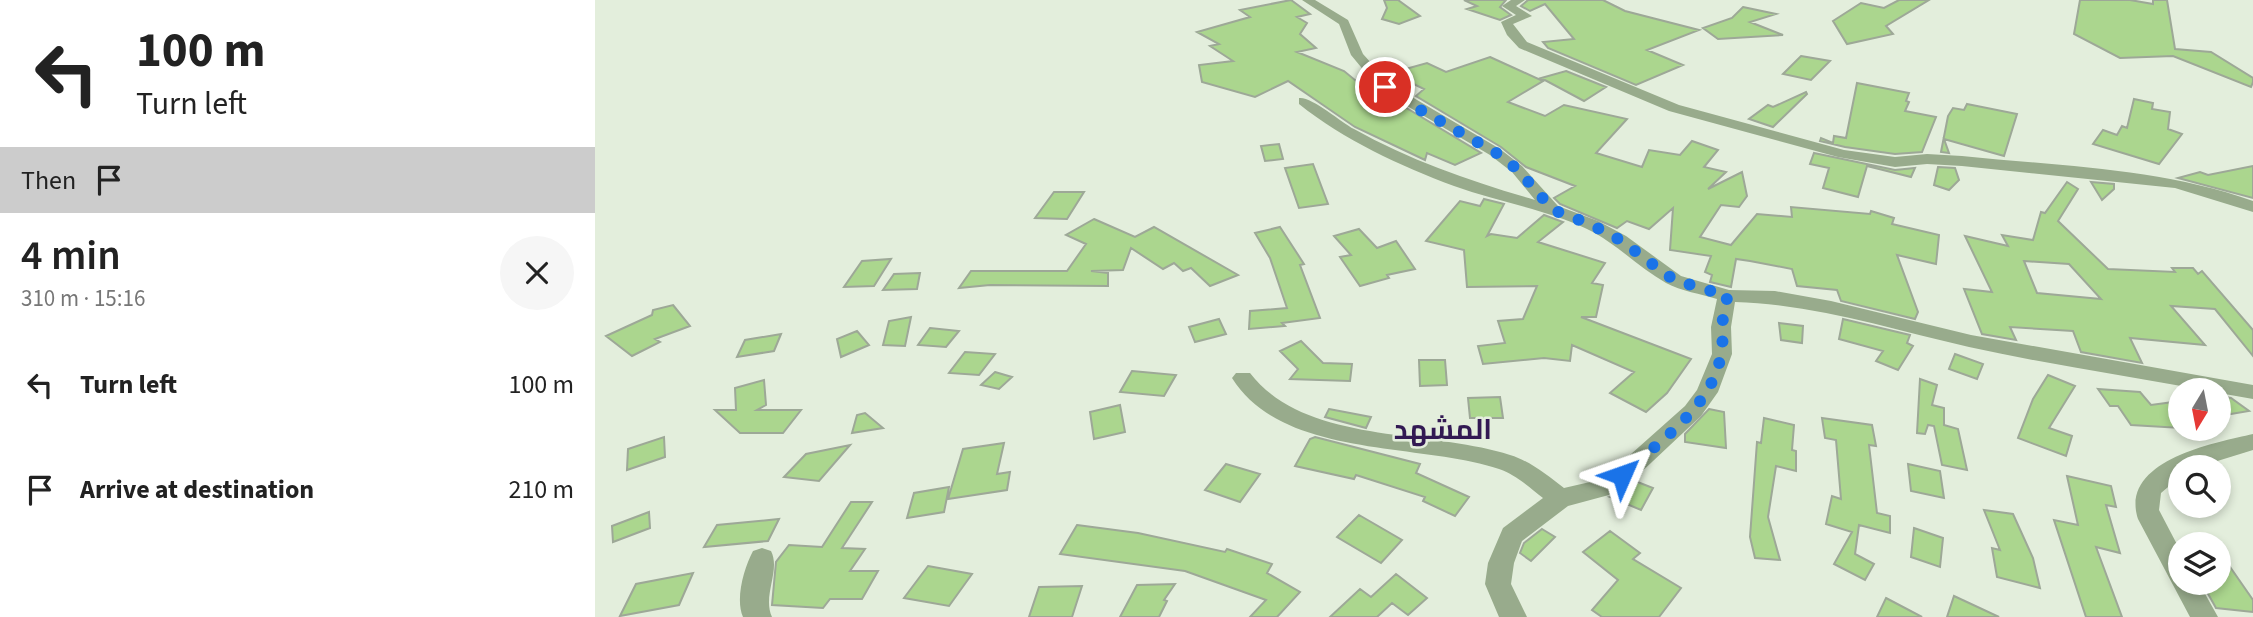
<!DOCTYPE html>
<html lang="en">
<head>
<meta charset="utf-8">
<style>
	body { margin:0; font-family:"Source Sans 3",Cairo,sans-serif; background:#f6f6f6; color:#222; height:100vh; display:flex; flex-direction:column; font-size:26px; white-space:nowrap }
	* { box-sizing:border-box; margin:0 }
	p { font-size:23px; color:#767676 }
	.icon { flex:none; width:38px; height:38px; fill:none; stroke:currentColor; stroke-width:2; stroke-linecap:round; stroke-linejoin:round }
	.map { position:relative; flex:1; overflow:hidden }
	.panel { display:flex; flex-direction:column; background:#fff; width:595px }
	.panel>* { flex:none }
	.guide { background:#fff; color:#222; overflow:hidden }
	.needle { width:46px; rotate:190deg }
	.controls { position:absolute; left:1573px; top:378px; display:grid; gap:14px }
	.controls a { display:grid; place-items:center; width:63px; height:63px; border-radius:50%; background:#fff; box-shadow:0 4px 10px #0003; font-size:35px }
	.pin { position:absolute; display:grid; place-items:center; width:60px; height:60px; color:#fff; margin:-30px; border:4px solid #fff; border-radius:50%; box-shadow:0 2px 7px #0007 }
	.me { position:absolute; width:77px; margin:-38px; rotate:47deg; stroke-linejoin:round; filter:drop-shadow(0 0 5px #0008) }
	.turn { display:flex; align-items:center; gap:24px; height:147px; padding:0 21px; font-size:32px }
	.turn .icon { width:91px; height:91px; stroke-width:2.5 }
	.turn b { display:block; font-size:49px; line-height:60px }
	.then { display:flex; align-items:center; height:66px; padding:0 21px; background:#0003; gap:14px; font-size:26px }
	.round { display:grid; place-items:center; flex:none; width:74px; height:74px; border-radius:37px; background:#f6f6f6 }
	.head { display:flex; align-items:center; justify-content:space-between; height:119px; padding:0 21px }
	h1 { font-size:42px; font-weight:600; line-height:52px }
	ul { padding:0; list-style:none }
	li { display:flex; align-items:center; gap:21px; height:105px; padding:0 21px }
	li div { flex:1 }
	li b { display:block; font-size:26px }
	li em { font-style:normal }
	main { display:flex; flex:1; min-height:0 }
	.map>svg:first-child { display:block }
</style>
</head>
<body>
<main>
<section class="panel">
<div class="guide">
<div class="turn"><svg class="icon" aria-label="left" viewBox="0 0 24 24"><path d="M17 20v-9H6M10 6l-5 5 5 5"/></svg><div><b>100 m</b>Turn left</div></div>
<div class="then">Then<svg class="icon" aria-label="arrive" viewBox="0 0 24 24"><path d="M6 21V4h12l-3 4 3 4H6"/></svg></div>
</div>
<div class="head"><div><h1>4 min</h1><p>310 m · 15:16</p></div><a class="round"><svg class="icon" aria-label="close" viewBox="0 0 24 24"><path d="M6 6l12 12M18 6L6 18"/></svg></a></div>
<ul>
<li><svg class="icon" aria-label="left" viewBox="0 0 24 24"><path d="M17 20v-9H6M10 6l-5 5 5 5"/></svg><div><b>Turn left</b></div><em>100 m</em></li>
<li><svg class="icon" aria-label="arrive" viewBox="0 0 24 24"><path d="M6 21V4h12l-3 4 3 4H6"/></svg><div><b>Arrive at destination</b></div><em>210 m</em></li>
</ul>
</section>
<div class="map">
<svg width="1658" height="617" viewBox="0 0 1658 617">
	<rect width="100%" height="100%" fill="#e3eedc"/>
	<path fill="#abd68e" stroke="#9da897" stroke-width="2" fill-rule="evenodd" d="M 696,0 L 715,14 L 702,17 L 712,23 L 705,34 L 721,48 L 702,52 L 749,71 L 800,113 L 808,106 L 886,153 L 860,165 L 832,153 L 830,160 L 760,127 L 693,81 L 660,97 L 607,82 L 604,65 L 638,61 L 615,46 L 624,44 L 602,32 L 655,17 L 645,10 Z
		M 789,0 L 803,0 L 825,16 L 804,24 L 787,19 L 792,8 Z
		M 869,0 L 911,0 L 905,7 L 916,15 L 905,20 L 872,9 L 882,6 Z
		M 933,0 L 1008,0 L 1030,11 L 1104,30 L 1052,50 L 1088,65 L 1041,85 L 953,48 L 948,42 L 979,39 L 950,4 L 935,11 L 926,6 Z
		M 1304,0 L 1334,0 L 1291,26 L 1298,34 L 1252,44 L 1238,21 L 1266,3 L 1289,8 Z
		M 1485,0 L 1535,0 L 1558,4 L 1558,0 L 1572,0 L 1580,49 L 1616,52 L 1658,78 L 1658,82 L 1656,87 L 1578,56 L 1525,58 L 1479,34 Z
		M 1148,7 L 1181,14 L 1155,22 L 1188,35 L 1123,39 L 1108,28 L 1137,18 Z
		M 1206,56 L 1235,61 L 1216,80 L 1188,74 Z
		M 895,57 L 948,81 L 913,102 L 950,116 L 969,105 L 1032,119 L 1001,153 L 1047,167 L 1054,150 L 1085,155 L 1097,141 L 1123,150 L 1109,167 L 1131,172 L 1113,189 L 1147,172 L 1152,196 L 1144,207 L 1126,205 L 1105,237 L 1136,245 L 1162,214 L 1197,217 L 1196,207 L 1275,214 L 1276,211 L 1299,218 L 1297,224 L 1344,235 L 1341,264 L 1302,255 L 1323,312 L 1320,319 L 1246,301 L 1242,290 L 1202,286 L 1197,269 L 1155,261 L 1141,259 L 1136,287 L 1115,282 L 1117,275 L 1110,272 L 1116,256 L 1075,250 L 1078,208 L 1054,229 L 1032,221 L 1022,228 L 965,204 L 959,198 L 980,186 L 931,167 L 906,147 L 821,96 L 829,89 L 796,73 L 832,63 L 851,72 Z
		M 971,71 L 1011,87 L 989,101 L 946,78 Z
		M 1262,83 L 1314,93 L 1311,101 L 1314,102 L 1310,111 L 1341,117 L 1327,152 L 1300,154 L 1250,147 L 1225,141 L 1226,138 L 1238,143 L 1239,136 L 1251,138 Z
		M 1211,92 L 1212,94 L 1178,127 L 1154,119 L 1173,105 L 1178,107 Z
		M 1539,99 L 1558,103 L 1557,109 L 1575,112 L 1573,129 L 1587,134 L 1564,164 L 1498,144 L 1508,130 L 1522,135 L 1527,126 L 1532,128 Z
		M 1372,104 L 1422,114 L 1409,156 L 1349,139 L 1354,153 L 1346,152 L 1353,116 L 1358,108 L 1369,110 Z
		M 684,144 L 688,159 L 670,161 L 666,146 Z
		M 1219,153 L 1300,170 L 1320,168 L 1316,177 L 1272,166 L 1263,197 L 1228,188 L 1234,168 L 1215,164 Z
		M 718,164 L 733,204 L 704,208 L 690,168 Z
		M 1658,166 L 1658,198 L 1583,178 L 1605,172 L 1613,175 Z
		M 1343,167 L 1360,168 L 1364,180 L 1354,190 L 1339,185 Z
		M 1472,182 L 1483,189 L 1463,221 L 1513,269 L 1580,272 L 1577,268 L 1598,268 L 1603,274 L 1607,271 L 1658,330 L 1658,356 L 1620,309 L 1576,306 L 1610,345 L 1535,338 L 1547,363 L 1486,352 L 1478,331 L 1415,327 L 1421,340 L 1387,334 L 1369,289 L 1397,292 L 1370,236 L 1413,246 L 1407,235 L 1438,240 L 1446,212 L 1450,213 ZM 1429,261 L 1474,264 L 1506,299 L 1442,293 Z
		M 1496,182 L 1519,184 L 1519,189 L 1507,200 Z
		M 459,192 L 489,192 L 472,219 L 440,218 Z
		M 889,199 L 909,204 L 892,236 L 896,234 L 922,238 L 949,215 L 968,222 L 943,242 L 1010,263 L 997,283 L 1008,285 L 1001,317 L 986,317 L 1096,359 L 1072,393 L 1051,412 L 1015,393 L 1039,372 L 977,345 L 975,361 L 949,358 L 888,364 L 883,346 L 910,343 L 903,321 L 928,319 L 942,286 L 872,287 L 869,250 L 831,241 L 865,201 L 885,206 Z
		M 499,219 L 540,237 L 559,227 L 643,275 L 615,286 L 596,268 L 588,271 L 579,263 L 568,269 L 536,248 L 528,270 L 496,271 L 513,273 L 513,286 L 395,285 L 364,288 L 376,271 L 472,271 L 491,244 L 471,235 Z
		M 685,227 L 709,264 L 705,265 L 725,318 L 687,323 L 690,326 L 654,329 L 655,311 L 692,308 L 675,258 L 660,233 Z
		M 764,229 L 782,248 L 801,241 L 820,269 L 792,275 L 794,278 L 765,286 L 745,257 L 756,255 L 739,236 Z
		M 296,259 L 279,286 L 249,287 L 267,261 Z
		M 325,273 L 322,289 L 288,290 L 299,274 Z
		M 78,305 L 95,326 L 60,339 L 65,342 L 37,356 L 11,336 L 57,315 L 58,310 Z
		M 316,317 L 310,346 L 288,345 L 294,321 Z
		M 624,319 L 631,334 L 600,342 L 594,327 Z
		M 1248,319 L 1315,335 L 1312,343 L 1318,346 L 1303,370 L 1281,361 L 1288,351 L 1244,339 Z
		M 1184,323 L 1208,326 L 1207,343 L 1186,340 Z
		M 335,328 L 364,331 L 351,347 L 323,345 Z
		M 262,331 L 274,345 L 246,357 L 242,339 Z
		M 186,334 L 179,351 L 142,357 L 150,340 Z
		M 706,341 L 728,363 L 757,364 L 755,381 L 695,379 L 703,369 L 685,351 Z
		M 370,352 L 400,354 L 384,375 L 354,373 Z
		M 1360,354 L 1388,364 L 1382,379 L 1354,369 Z
		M 824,360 L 850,360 L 852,385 L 825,386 Z
		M 537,371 L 581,375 L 569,396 L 525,392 Z
		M 400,372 L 417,377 L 404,389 L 386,385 Z
		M 1453,375 L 1480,386 L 1454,428 L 1477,436 L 1471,456 L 1423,438 L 1438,399 Z
		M 1325,379 L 1342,385 L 1337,405 L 1349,408 L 1349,425 L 1363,429 L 1372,470 L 1347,465 L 1339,426 L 1333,425 L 1330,434 L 1322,433 Z
		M 169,380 L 171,405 L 162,410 L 206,410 L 188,433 L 145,433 L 120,410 L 141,410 L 140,388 Z
		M 1503,389 L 1545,392 L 1556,405 L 1586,401 L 1586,428 L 1536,425 L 1523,406 L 1515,406 Z
		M 1624,396 L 1636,398 L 1654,411 L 1624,416 Z
		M 905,397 L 908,418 L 875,418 L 873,398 Z
		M 525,405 L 530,432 L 499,439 L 495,412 Z
		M 734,409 L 776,417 L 771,428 L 730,417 Z
		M 1114,409 L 1129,412 L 1131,448 L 1090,442 L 1090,434 Z
		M 270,413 L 288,428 L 257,433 L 262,415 Z
		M 1169,418 L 1199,425 L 1197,450 L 1201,451 L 1201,471 L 1181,466 L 1173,517 L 1185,560 L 1160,558 L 1155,537 L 1162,442 L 1166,443 Z
		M 1227,418 L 1277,425 L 1281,446 L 1274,445 L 1282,513 L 1295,516 L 1295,533 L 1264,525 L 1260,554 L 1279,564 L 1270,580 L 1239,564 L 1257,532 L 1231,524 L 1237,496 L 1246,499 L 1241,440 L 1230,438 Z
		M 69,437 L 70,457 L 32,470 L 33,449 Z
		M 720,437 L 825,464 L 821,473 L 874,497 L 860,516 L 828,501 L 830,497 L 761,475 L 759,479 L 700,466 L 715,439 Z
		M 409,443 L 402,474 L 415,472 L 412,490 L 353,499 L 368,449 Z
		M 255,445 L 224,481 L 189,477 L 211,454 Z
		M 631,464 L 665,474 L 645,502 L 610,490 Z
		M 1313,464 L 1345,471 L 1349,498 L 1316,491 Z
		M 1472,476 L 1516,486 L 1521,507 L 1511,505 L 1525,553 L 1501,547 L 1527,617 L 1491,617 L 1459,520 L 1483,525 Z
		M 1040,481 L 1058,488 L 1046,510 L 1015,497 L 1027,494 Z
		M 354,487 L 349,512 L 312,518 L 319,493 Z
		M 256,502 L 277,502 L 247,548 L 270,549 L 255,571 L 283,571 L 267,599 L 235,599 L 228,608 L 177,605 L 181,562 L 194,545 L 227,547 Z
		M 1389,510 L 1418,514 L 1438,558 L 1445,588 L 1402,577 L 1397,548 L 1405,550 Z
		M 54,512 L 55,528 L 18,542 L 17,526 Z
		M 764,515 L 807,540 L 786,563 L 742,537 Z
		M 184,519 L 173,541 L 109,547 L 122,525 Z
		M 482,525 L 543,533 L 630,552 L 632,549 L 677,564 L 672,573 L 705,592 L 682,617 L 655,617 L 671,600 L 590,571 L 465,554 Z
		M 1319,528 L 1348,538 L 1345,567 L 1316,557 Z
		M 947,529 L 960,537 L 936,561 L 925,553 L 929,543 Z
		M 1015,531 L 1045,553 L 1038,559 L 1086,588 L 1064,617 L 1007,617 L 997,610 L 1023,580 L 988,552 Z
		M 1624,551 L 1658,600 L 1658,612 L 1621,608 L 1607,583 L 1624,583 Z
		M 333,566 L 377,574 L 354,606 L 309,598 Z
		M 98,573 L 84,605 L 25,616 L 41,584 Z
		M 801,574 L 832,598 L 813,615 L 797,603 L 782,617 L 735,617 L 765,589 L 776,597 Z
		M 580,584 L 569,600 L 572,601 L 564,617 L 525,617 L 542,585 Z
		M 487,586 L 477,617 L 434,617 L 444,587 Z
		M 1359,596 L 1404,617 L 1352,617 Z
		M 1291,598 L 1327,617 L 1282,617 Z"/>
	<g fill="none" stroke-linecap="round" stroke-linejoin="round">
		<path fill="#98ab8c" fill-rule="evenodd" d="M 707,0 L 720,0 L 753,20 L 768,54 L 795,84 L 905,149 L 927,166 L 963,206 L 1003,221 L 1031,236 L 1086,276 L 1134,290 L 1180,291 L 1236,301 L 1376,335 L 1658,385 L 1658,399 L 1624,393 L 1624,390 L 1609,390 C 1531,376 1451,364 1374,347 C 1296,329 1220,304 1140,302 L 1136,327 L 1137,354 L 1123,392 L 1106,416 L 1025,492 L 973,506 L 927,541 L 919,563 L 916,584 L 932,617 L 904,617 L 890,584 L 893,563 L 908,528 L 948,498 C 935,488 920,474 904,469 C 823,442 688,459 637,378 L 641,373 L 655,373 C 710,445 835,429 915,455 C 935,461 952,475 969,488 L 1008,479 L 1090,406 L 1102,390 L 1117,354 L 1116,327 L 1122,299 C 1106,294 1086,291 1071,283 C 1043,267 1021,243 992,229 C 950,209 903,202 859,186 C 805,166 749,140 704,104 L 704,98 C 716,96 746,122 759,129 C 816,161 878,182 940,200 L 917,172 L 895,155 L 785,90 L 756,55 L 744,24 Z
			M 916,0 L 930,0 L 921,6 L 937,16 L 918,24 L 932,42 L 1084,105 L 1249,150 L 1300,157 L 1332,154 L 1367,156 C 1464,166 1565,168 1658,201 L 1658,212 L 1580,188 L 1367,166 L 1332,164 L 1300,167 L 1243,157 L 1074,111 L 924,48 L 912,35 L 906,22 L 921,15 L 907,6 Z
			M 1658,434 L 1658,450 L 1603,467 L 1586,467 L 1586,476 L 1566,493 L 1564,510 L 1586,552 L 1586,583 L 1604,583 L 1623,617 L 1595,617 L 1543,519 C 1524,461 1618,443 1658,434 Z
			M 167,548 L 176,551 C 186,571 167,595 177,617 L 148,617 C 140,599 149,568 158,551 Z"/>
	</g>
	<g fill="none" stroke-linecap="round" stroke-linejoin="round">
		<path stroke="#1a73e8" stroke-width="12" stroke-dasharray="0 21.6" d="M 790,87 L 813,103 L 900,152 L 922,169 L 958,210 L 997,225 L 1025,240 L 1079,280 L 1133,296 C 1124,316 1130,335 1126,355 C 1116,409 1064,441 1027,475"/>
	</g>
	<g text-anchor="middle" stroke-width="5" stroke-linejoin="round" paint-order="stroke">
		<g font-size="28" font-weight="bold" fill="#321953" stroke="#e3eedc">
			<text x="848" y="439">المشهد</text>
		</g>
	</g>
</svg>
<div class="controls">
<a><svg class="needle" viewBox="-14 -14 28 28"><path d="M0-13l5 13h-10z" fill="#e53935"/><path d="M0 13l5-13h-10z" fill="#767676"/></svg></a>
<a><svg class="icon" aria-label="search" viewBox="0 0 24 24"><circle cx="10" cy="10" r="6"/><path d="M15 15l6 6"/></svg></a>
<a><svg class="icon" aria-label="layers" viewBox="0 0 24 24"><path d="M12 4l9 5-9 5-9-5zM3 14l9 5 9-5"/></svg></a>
</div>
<div class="pin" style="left:790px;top:87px;background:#d93025"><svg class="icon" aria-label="arrive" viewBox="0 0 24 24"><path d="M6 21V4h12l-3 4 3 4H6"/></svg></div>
<svg class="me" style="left:1027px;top:475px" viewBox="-20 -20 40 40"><path d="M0-17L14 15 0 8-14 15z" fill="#1a73e8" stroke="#fff" stroke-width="4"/></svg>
</div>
</main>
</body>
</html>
